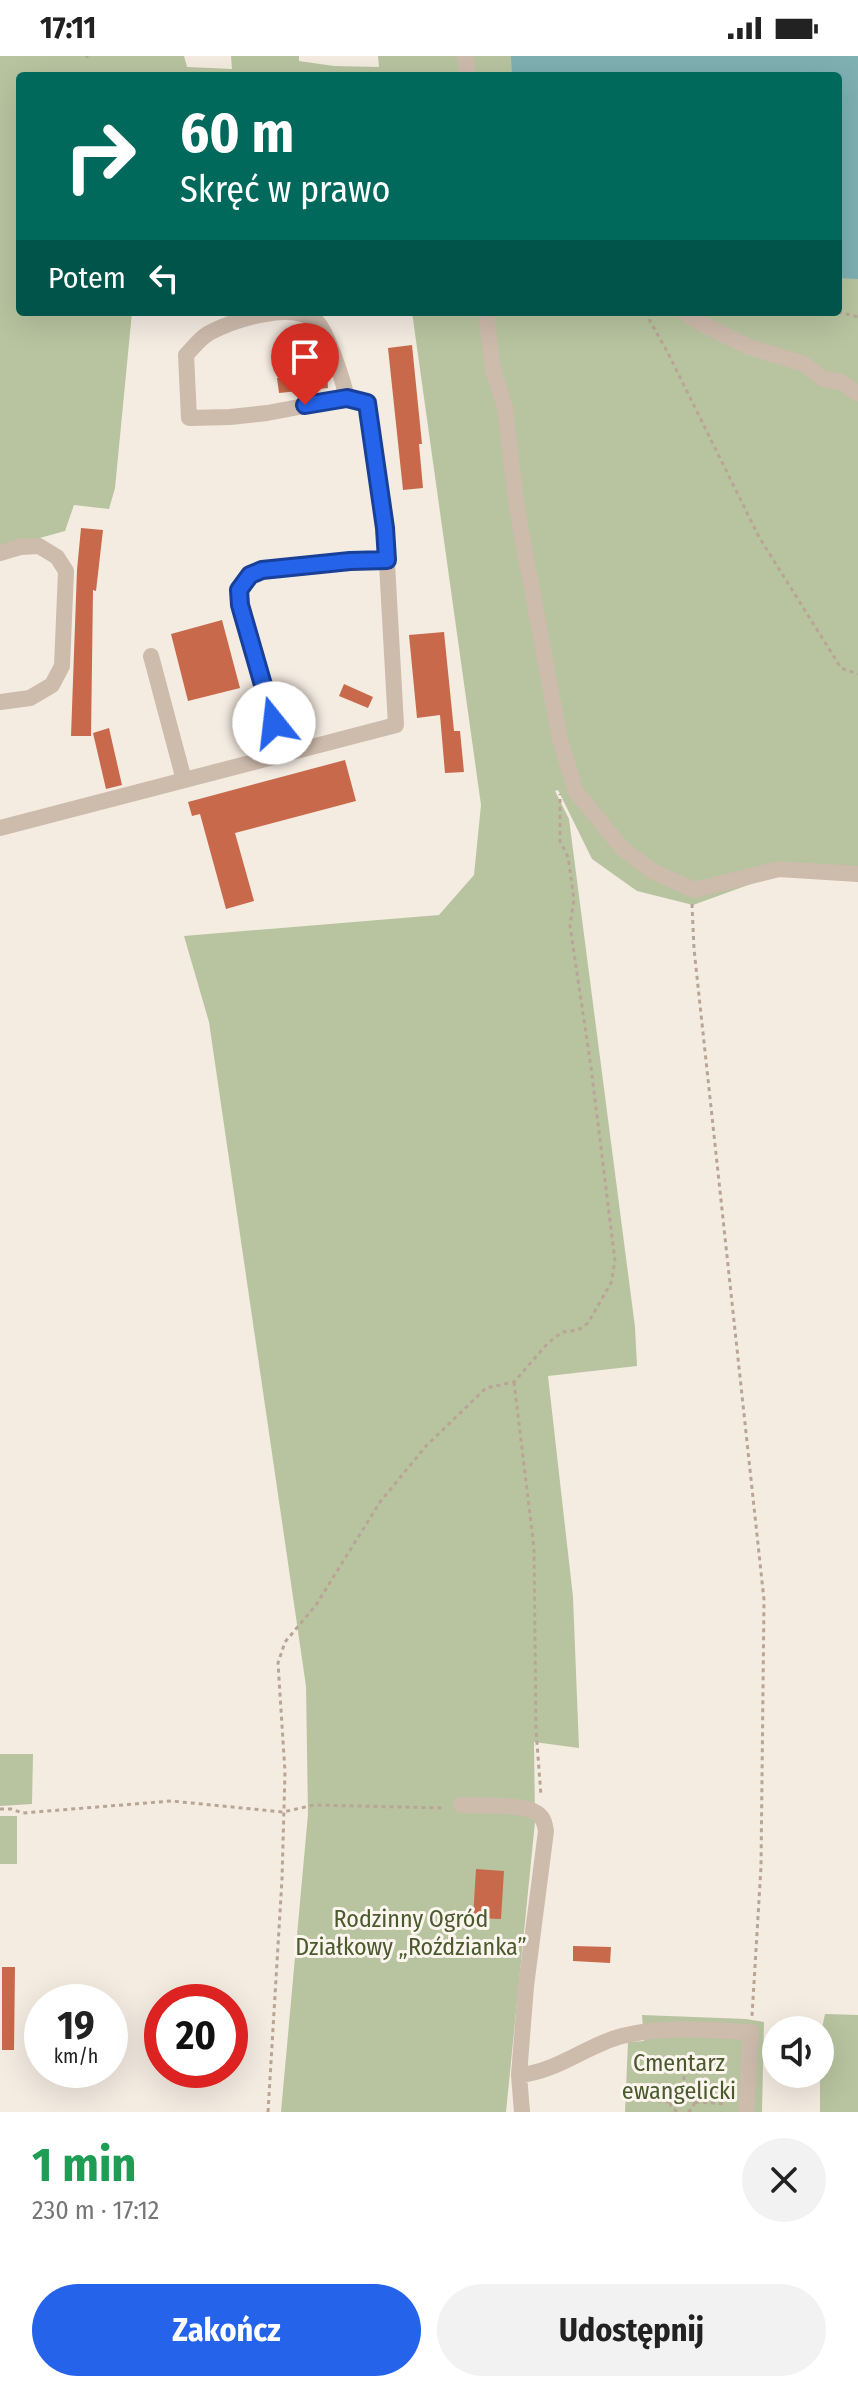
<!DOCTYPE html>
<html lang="pl">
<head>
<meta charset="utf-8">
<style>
	body { margin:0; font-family:"Fira Sans Condensed",sans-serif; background:#f2f2f2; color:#222; height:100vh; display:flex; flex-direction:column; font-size:30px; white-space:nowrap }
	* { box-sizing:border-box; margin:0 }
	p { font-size:26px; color:#767676 }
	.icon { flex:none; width:44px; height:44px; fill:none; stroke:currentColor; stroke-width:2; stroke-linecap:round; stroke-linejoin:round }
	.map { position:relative; height:2056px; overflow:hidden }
	.panel { display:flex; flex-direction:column; background:#fff; flex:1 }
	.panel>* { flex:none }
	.guide { position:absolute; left:16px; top:16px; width:826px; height:244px; border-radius:8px; box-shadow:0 8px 32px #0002; background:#00695c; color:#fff; overflow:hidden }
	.tools { position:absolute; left:762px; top:1960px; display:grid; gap:16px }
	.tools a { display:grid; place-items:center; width:72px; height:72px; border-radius:50%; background:#fff; box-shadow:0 8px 32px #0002; font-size:40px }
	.speed { position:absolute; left:24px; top:1928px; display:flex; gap:16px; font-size:40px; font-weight:700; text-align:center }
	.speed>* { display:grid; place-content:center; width:104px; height:104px; border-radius:50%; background:#fff; box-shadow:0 8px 32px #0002; line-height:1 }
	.speed small { font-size:20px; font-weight:400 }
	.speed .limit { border:12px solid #d22; background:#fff; color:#111 }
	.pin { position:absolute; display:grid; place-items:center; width:68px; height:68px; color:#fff; margin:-82px -34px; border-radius:50% 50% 50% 0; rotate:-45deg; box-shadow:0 0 8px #0007 }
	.pin .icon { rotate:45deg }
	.me { position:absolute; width:88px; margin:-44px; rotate:344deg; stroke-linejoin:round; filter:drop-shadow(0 0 6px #0008) }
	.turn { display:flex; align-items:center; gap:28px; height:168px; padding:0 32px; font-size:36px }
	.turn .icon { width:104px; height:104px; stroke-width:2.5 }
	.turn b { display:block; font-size:56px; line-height:68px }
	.then { display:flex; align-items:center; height:76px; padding:0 32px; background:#0003; gap:16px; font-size:30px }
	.round { display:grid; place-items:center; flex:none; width:84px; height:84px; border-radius:42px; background:#f2f2f2 }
	.head { display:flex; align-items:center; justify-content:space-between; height:136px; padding:0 32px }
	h1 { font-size:48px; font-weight:700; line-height:60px; color:#1e9e55 }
	.cta { display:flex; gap:16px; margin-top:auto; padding:16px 32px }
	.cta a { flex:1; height:92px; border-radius:48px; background:#2563eb; color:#fff; font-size:32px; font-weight:700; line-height:92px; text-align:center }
	.cta a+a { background:#f2f2f2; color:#222 }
	.status { display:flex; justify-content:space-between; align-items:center; height:56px; padding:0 40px; background:#fff; direction:ltr }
	.status svg { height:22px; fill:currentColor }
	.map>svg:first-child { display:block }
</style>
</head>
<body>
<div class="status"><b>17:11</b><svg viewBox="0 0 49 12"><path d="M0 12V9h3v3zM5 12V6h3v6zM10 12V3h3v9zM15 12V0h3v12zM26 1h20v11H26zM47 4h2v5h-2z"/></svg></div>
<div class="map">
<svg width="858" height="2056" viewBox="0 0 858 2056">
	<rect width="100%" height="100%" fill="#f4ebe1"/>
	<path fill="#b8c4a0" d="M 0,0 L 184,0 L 187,11 L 232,13 L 231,0 L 299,0 L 299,5 L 334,10 L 379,11 L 378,0 L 858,0 L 858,813 L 798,811 L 693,849 L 637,835 L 592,803 L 558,734 L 555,735 L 569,763 L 635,1271 L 637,1310 L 548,1320 L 573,1541 L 579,1692 L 534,1686 L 535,1766 L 506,2056 L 281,2056 L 308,1758 L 306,1630 L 209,966 L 184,880 L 439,859 L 474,819 L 481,749 L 412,256 L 838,256 L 838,20 L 20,20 L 20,256 L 132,256 L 115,432 L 109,453 L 74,449 L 65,475 L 0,493 Z
		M 0,1698 L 33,1698 L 32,1748 L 0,1750 Z
		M 0,1760 L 17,1760 L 17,1808 L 0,1808 Z
		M 825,1958 L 858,1959 L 858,2056 L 820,2056 L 820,1982 Z
		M 642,1959 L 746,1963 L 764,1966 L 762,2056 L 625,2056 L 628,1986 L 644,1985 Z"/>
	<path fill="#7fb0b2" d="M 511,0 L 858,0 L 858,223 L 838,222 L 838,20 L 512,20 Z"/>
	<path fill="#c8694b" d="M 412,289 L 422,388 L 419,388 L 423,432 L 403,434 L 388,292 Z
		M 327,319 L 328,332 L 279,337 L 277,322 Z
		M 81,472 L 103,474 L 96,535 L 93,534 L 91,680 L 71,680 L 77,514 Z
		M 222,564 L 240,632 L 188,645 L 171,578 Z
		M 444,576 L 454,675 L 460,675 L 464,716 L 445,717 L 440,659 L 417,662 L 409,579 Z
		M 344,628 L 373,641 L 368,652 L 339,640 Z
		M 109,672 L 122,729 L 106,733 L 93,677 Z
		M 345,704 L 356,745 L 235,777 L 254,845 L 226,853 L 200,758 L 192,760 L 188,746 Z
		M 476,1813 L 504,1815 L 501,1863 L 473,1862 Z
		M 573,1890 L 611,1891 L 610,1907 L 573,1905 Z
		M 2,1911 L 15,1911 L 14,1994 L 2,1994 Z"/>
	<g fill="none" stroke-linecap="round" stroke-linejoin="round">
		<path stroke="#b9a596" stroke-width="3" stroke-dasharray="4 4" stroke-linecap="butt" d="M 87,0 L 87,2
			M 645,256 L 668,297 L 759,481 L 841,612 L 858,618
			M 838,256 L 858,261
			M 692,848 L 694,893 L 764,1544 L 761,1811 L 752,1960
			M 514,1326 L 534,1492 L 536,1674 L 541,1740
			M 0,1753 L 11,1753 L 23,1757 L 171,1745 L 283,1756 L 314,1749 L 445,1752
			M 684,2032 L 684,2001
			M 626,2042 L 669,2046
			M 695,2046 L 727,2048
			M 268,2056 L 282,1823 L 285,1716 L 278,1607 L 285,1586 L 316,1549 L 380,1446 L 426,1390 L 486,1332 L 514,1326 L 547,1288 L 562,1276 L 578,1274 L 588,1267 L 611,1227 L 615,1205 L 591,1011 L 570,870 L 574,843 L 568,801 L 560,785 L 560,738
			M 677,2056 L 671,2050 L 670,2042 L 675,2033 L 684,2032 L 690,2034 L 695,2044 L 693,2052 L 688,2056"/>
		<path stroke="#cdbbac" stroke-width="16" d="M 465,0 L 468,20
			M 486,256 L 493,313 L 505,351 L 517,453 L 560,684 L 576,736 L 622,792 L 652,815 L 694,834 L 779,813 L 858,818
			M 684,256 L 702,268 L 747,290 L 804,308 L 823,323 L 841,326 L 858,338
			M 0,497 L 20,491 L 39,490 L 57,501 L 66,515 L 62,610 L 52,629 L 30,642 L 0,646
			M 151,600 L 184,724
			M 282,698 L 240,549 L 239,534 L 250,519 L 262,514 L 350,505 L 387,504
			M 0,772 L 396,669 L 385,472 L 367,347 L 347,342 L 267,357 L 230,361 L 189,362 L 186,299 C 193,292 200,282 209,277 C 234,264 293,244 317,266 C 328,277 343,325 347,342
			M 461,1749 C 478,1750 526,1747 538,1758 C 544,1762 545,1769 546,1775 L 526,1930 L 519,2019 L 522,2056
			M 519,2019 C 557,2016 587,1989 622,1980 C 665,1969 708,1974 751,1976 L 746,2056"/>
	</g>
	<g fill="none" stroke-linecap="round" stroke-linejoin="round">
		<g stroke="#184099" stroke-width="20">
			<path id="route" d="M 274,667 L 240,549 L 239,534 L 250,519 L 262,514 L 350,505 L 387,504 L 385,472 L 367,347 L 347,342 L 305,349"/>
		</g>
		<use href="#route" stroke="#2563eb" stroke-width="14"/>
	</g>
	<g text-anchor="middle" stroke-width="6" stroke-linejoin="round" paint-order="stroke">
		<g font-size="24" fill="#4a5a2e" stroke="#fbf5ee">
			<text x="411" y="1871">Rodzinny Ogród<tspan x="411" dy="28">Działkowy „Roździanka”</tspan></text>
			<text x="679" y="2015">Cmentarz<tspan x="679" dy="28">ewangelicki</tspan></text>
		</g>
	</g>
</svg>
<div class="tools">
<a><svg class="icon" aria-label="sound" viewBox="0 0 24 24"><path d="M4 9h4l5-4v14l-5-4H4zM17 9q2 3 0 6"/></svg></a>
</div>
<div class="speed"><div>19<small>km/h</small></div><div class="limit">20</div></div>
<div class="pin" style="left:305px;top:349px;background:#d93025"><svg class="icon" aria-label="arrive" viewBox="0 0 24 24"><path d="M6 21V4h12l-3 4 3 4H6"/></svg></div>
<svg class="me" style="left:274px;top:667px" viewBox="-20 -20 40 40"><circle r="19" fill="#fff"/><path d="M0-13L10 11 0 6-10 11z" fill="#2563eb"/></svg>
<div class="guide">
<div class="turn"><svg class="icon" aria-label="right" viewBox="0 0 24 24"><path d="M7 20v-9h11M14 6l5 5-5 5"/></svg><div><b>60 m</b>Skręć w prawo</div></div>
<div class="then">Potem<svg class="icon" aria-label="left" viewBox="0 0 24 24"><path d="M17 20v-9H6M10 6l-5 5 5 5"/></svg></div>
</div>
</div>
<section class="panel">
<div class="head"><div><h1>1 min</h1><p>230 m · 17:12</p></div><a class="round"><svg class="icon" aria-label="close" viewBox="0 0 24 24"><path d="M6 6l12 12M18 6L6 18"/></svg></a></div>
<div class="cta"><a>Zakończ</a><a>Udostępnij</a></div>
</section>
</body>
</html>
